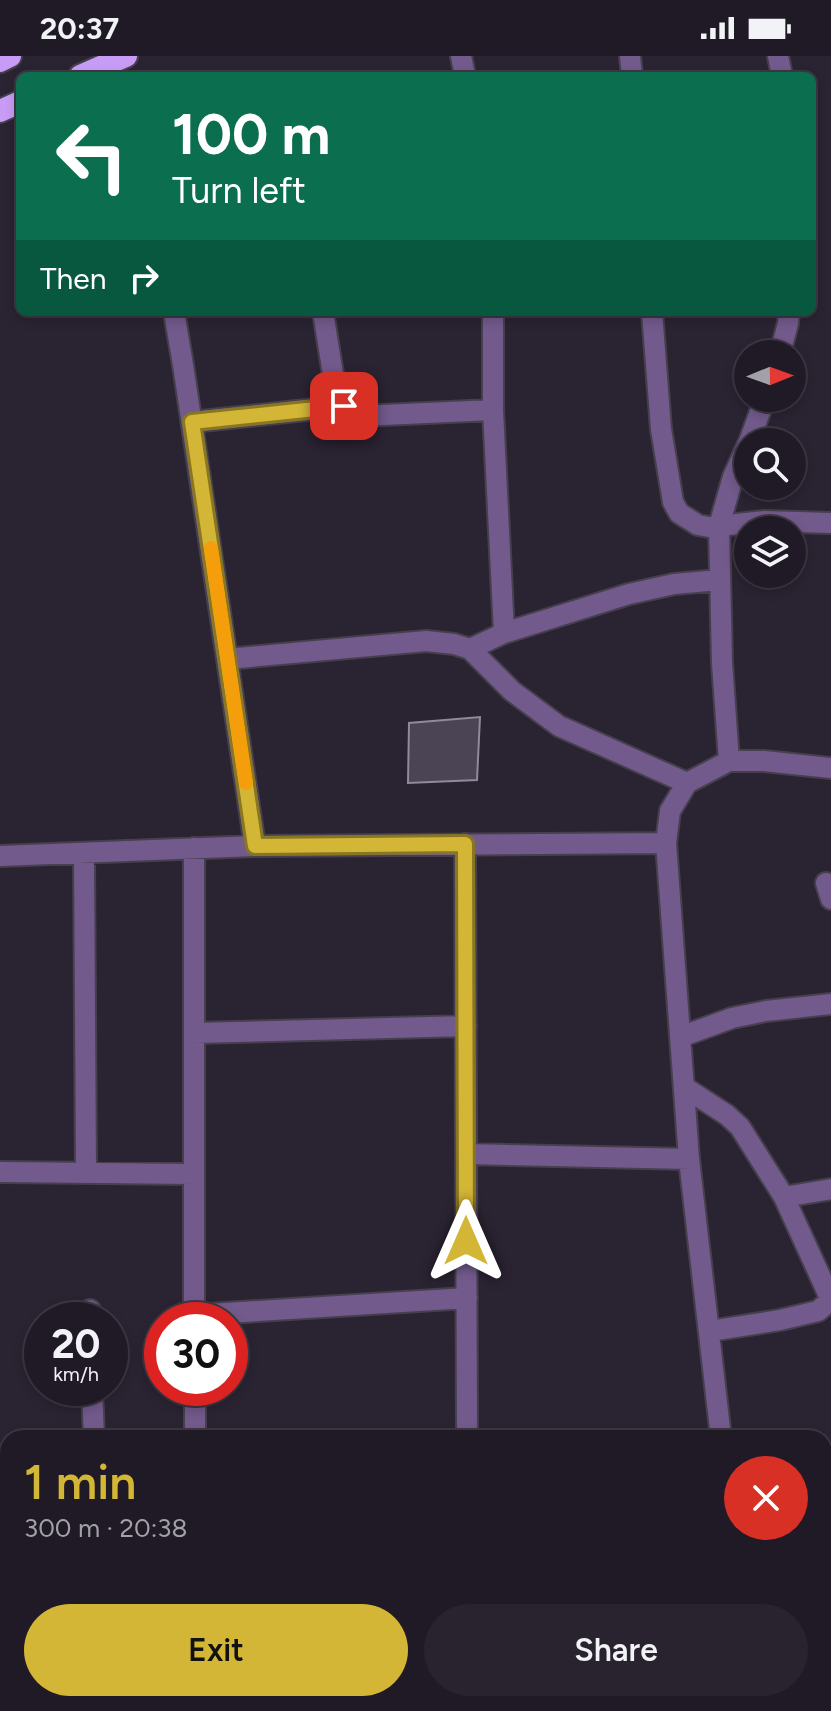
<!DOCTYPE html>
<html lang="en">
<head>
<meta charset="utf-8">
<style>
	body { margin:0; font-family:Figtree,sans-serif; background:#28232e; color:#f1f3f6; height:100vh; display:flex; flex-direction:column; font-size:30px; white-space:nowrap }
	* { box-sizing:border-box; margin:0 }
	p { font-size:26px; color:#a2a1a7 }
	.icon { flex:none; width:44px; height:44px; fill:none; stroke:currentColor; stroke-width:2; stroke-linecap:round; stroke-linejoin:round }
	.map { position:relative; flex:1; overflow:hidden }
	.side { position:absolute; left:0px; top:1374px; width:832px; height:282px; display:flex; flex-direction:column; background:#201a26; border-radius:24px 24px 0 0; box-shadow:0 4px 12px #0003,0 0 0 2px #3d3843 }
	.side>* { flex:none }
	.hud { position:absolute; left:16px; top:16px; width:800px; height:244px; border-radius:12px; box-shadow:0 4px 12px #0003,0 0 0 2px #3d3843; background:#0b6e4f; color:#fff; overflow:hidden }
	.needle { width:52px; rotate:89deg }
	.tools { position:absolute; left:734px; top:284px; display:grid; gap:16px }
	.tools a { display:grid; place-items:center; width:72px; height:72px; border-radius:50%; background:#201a26; box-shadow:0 4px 12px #0003,0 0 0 2px #3d3843; font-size:40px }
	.speed { position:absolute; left:24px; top:1246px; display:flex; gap:16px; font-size:40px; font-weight:700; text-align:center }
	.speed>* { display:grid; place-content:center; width:104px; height:104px; border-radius:50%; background:#201a26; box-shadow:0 4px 12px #0003,0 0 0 2px #3d3843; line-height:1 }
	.speed small { font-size:20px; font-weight:400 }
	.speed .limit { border:12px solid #d22; background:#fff; color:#111 }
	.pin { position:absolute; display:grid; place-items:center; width:68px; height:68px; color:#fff; margin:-34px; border-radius:16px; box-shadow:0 4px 12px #0006 }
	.me { position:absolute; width:88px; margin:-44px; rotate:0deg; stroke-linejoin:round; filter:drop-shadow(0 0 6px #0008) }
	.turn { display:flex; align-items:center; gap:28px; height:168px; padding:0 24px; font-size:36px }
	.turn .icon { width:104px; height:104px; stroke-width:2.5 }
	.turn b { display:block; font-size:56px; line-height:68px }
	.then { display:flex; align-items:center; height:76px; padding:0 24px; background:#0003; gap:16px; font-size:30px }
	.round { display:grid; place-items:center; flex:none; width:84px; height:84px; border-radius:42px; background:#28232e }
	.summary { display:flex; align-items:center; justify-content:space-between; height:136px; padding:0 24px }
	h1 { font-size:48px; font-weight:600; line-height:60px; color:#d3b635 }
	.cta { display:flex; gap:16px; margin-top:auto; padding:16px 24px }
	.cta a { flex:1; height:92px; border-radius:48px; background:#d3b635; color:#111; font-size:32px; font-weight:600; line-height:92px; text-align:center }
	.cta a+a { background:#28232e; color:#f1f3f6 }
	.status { display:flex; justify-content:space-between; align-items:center; height:56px; padding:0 40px; background:#201a26; direction:ltr }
	.status svg { height:22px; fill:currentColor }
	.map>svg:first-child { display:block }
</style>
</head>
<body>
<div class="status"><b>20:37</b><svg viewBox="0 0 49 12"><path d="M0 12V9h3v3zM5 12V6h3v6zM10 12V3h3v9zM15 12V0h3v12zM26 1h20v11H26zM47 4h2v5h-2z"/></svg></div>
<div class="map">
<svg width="831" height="1655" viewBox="0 0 831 1655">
	<rect width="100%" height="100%" fill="#2a2332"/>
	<path fill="#4b4454" stroke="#91899c" stroke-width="2" d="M 480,661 L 477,724 L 408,727 L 409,667 Z"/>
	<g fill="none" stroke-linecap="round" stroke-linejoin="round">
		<g stroke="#463f4e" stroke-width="24">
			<path id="minor" d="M 461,0 L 465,20
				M 630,0 L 632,20
				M 778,0 L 782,20
				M 174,256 L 183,309 L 255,790
				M 323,256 L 336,337 L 350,356 L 360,360 L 493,354
				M 493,256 L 493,354 L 504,577
				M 652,256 L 661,373 L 673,446 L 679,457 L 698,469 L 709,471 L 765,465 L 831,467
				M 780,298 L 788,267 L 789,256
				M 192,366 L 344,350
				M 749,386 L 765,342
				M 470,593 L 504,577 L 629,538 L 674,528 L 719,524
				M 227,603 L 426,585 L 454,588 L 470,593 L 512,635 L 559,670 L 687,727
				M 729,705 L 722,607 L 719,470 L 733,421 L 748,388
				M 465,788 L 467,1382
				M 194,792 L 194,1264
				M 84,797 L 86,1117
				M 0,800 L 255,790 L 666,787
				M 826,827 L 831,843
				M 194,977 L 466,970
				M 680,981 L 732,962 L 766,955 L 831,948
				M 684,1031 L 727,1059 L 740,1071 L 784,1141 L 831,1244
				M 466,1098 L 689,1103
				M 0,1116 L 194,1118
				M 784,1141 L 831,1133
				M 90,1254 L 90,1264
				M 194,1259 L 467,1242
				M 710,1275 L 780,1264 L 818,1255 L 831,1244
				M 92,1332 L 94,1382
				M 195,1332 L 195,1382
				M 721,1382 L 689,1103 L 666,787 L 670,755 L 687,727 L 729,705 L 764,705 L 831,712
				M 824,1464 L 831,1461
				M 0,1484 L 8,1483
				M 824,1546 L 831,1523
				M 824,1574 L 831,1580
				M 122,1655 L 131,1648
				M 481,1655 L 488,1648
				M 736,1655 L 742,1648"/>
		</g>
		<g stroke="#463f4e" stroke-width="26">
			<path id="trunk" d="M 0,5 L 10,0
				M 80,20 L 126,0
				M 0,55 L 20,46"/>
		</g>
		<use href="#minor" stroke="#725a8c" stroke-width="20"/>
		<use href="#trunk" stroke="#c89cf6" stroke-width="22"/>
	</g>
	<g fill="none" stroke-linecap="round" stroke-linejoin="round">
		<g stroke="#897622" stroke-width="20">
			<path id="route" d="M 344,350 L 192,366 L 255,790 L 465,788 L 466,1185"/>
		</g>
		<use href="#route" stroke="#d3b635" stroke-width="14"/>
		<path stroke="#f59e0b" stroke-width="14" d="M 211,492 L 246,727"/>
	</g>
</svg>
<div class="tools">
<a><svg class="needle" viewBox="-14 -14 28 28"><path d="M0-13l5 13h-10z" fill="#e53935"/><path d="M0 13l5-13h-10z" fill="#a2a1a7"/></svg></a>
<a><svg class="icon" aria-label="search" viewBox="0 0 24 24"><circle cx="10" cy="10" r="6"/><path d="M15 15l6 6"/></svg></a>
<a><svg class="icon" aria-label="layers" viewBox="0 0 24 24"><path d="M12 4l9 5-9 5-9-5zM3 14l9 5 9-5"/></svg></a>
</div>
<div class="speed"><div>20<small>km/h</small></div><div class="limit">30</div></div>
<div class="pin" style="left:344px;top:350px;background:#d93025"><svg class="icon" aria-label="arrive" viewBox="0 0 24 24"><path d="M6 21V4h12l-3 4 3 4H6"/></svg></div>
<svg class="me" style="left:466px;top:1185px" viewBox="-20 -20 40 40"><path d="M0-17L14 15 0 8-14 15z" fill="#d3b635" stroke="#fff" stroke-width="4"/></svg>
<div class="hud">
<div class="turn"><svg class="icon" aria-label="left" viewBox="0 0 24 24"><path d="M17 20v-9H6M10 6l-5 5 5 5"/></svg><div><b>100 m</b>Turn left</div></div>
<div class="then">Then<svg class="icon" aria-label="right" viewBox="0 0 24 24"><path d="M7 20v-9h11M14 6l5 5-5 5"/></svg></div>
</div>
<section class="side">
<div class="summary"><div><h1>1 min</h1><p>300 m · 20:38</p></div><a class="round" style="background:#d93025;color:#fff"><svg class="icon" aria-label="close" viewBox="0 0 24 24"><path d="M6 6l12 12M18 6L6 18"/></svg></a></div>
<div class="cta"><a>Exit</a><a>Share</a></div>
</section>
</div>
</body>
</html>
